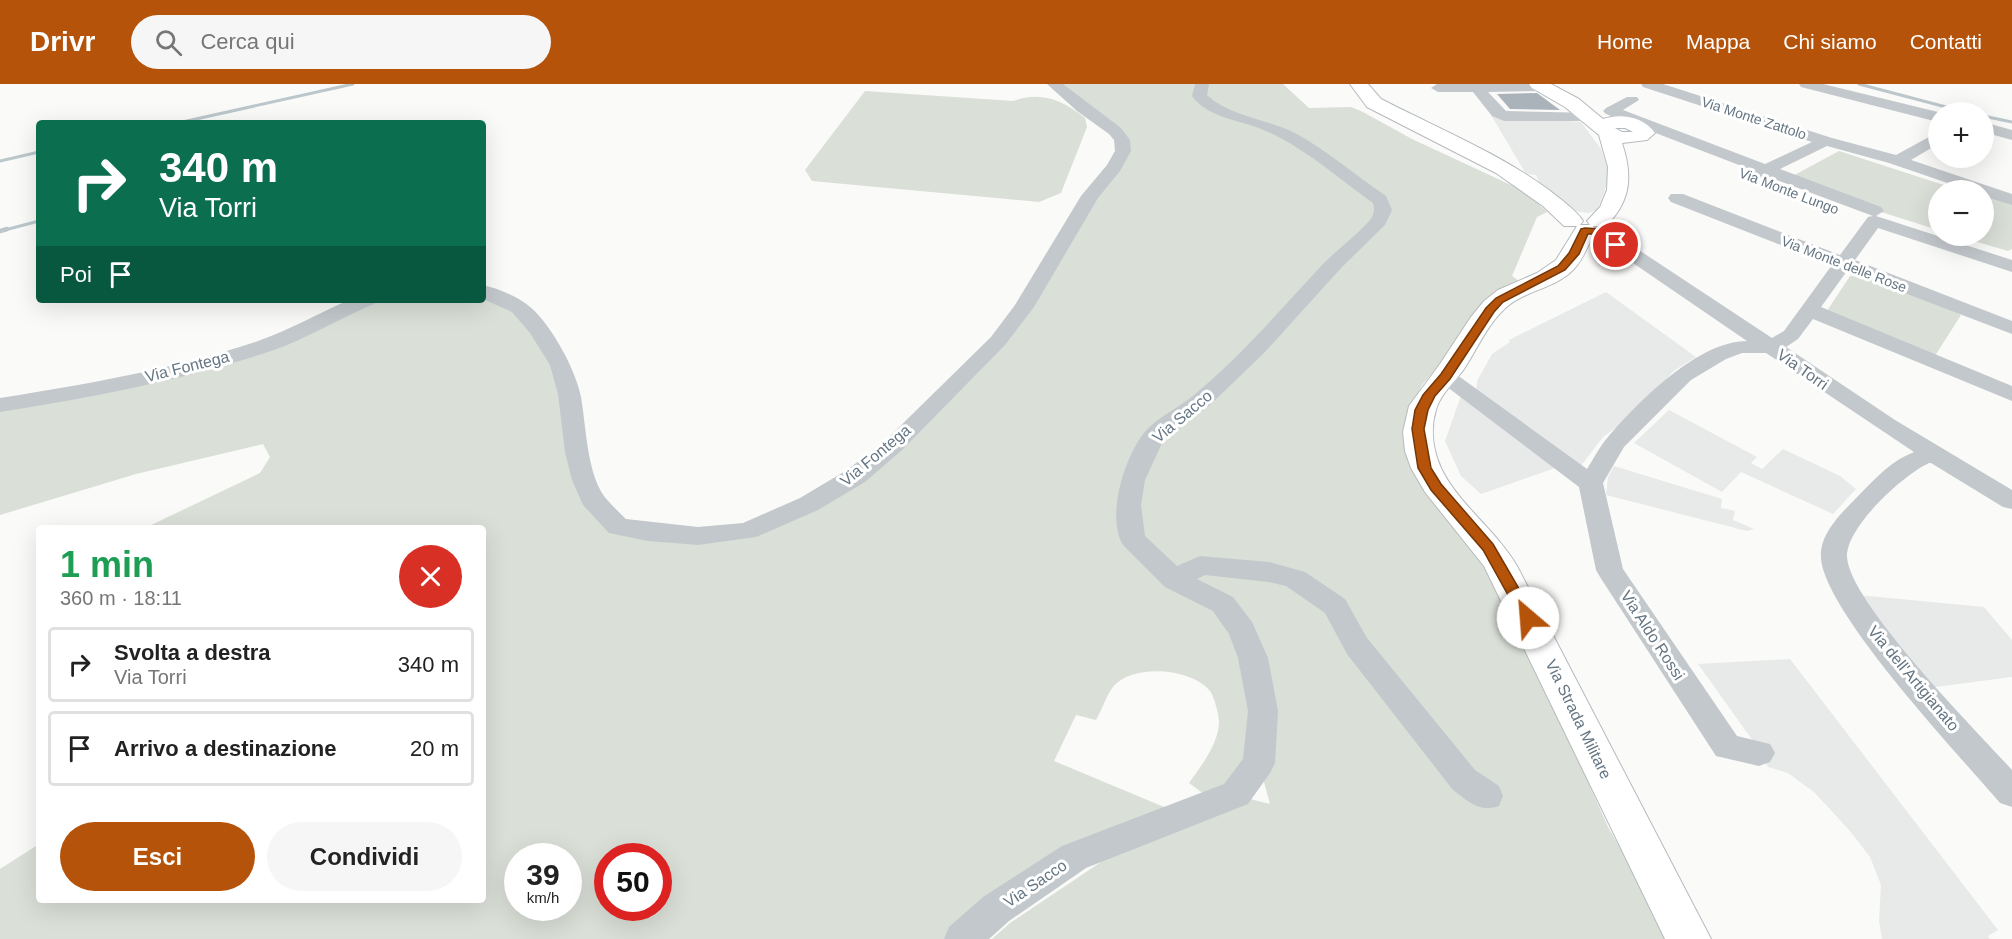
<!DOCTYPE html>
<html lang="it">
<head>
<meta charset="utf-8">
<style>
	body { margin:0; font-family:Helvetica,sans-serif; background:#f6f6f6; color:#222; height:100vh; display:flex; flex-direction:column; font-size:22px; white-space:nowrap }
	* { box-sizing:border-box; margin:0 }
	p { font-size:20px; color:#767676 }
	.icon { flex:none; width:33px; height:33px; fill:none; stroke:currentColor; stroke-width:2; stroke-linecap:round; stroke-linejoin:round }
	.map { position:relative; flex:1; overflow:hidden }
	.sheet { position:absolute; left:36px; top:441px; width:450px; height:378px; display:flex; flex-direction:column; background:#fff; border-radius:6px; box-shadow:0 6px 24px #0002 }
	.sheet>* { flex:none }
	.hud { position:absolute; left:36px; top:36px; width:450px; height:183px; border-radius:6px; box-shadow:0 6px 24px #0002; background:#0b6e4f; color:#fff; overflow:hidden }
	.buttons { position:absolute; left:1928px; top:18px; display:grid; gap:12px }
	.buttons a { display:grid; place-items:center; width:66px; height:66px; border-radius:50%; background:#fff; box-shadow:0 6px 24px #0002; font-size:30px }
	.speed { position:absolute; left:504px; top:759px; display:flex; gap:12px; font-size:30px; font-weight:700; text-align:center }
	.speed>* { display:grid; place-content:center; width:78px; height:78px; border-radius:50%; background:#fff; box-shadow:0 6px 24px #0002; line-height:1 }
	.speed small { font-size:15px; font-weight:400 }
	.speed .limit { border:9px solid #d22; background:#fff; color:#111 }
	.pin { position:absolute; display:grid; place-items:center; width:51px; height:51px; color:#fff; margin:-26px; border:3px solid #fff; border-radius:50%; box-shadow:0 2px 6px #0007 }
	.me { position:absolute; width:66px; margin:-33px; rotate:333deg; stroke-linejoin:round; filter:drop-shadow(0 0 4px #0008) }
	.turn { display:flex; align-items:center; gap:21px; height:126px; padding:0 24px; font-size:27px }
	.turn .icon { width:78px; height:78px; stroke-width:2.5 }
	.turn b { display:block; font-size:42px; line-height:51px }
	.then { display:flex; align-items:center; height:57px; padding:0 24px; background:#0003; gap:12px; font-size:22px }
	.round { display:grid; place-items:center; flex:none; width:63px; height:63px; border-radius:32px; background:#f6f6f6 }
	.summary { display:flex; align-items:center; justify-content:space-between; height:102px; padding:0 24px }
	h1 { font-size:36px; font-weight:600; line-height:45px; color:#1e9e55 }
	.action { display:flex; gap:12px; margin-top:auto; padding:12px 24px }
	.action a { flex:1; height:69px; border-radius:36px; background:#b45309; color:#fff; font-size:24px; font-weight:600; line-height:69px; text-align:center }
	.action a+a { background:#f6f6f6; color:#222 }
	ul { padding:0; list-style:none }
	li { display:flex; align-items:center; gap:18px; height:75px; margin:0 12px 9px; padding:0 12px; border:3px solid #e0e0e0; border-radius:6px }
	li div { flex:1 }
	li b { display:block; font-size:22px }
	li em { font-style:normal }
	header { display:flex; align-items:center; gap:36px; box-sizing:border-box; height:84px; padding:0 30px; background:#b45309; color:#fff }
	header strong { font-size:28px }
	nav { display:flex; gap:33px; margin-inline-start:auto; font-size:21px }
	.search { width:420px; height:54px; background:#f6f6f6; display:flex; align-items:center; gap:15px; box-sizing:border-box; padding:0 21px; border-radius:33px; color:#767676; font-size:22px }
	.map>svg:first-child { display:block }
</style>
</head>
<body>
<header>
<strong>Drivr</strong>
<div class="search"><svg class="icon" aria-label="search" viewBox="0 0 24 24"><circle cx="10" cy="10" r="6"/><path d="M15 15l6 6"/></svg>Cerca qui</div>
<nav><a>Home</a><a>Mappa</a><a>Chi siamo</a><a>Contatti</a></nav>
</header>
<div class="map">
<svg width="2012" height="855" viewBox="0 0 2012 855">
	<rect width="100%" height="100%" fill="#fafaf8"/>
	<path fill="#e8e9e9" d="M 1491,31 L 1581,38 L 1601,65 L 1607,83 L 1607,101 L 1597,126 L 1589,129 L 1573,127 L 1539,98 L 1536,91 L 1526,90 Z
		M 1606,208 L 1696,273 L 1675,286 L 1621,340 L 1603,353 L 1580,383 L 1555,384 L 1481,410 L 1461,392 L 1445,357 L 1462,309 L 1476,314 L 1477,297 L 1492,270 L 1510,258 L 1509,256 Z
		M 1669,326 L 1757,373 L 1751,379 L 1762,385 L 1783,365 L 1840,392 L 1856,405 L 1833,430 L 1741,388 L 1722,408 L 1634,359 Z
		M 1614,382 L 1722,415 L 1721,424 L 1735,427 L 1733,436 L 1754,445 L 1747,447 L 1606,411 L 1608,393 Z
		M 1858,511 L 1984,523 L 2012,556 L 2012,593 L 1928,604 Z
		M 1790,575 L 1998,846 L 1988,852 L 1990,855 L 1882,855 L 1879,837 L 1881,801 L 1870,773 L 1850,747 L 1815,709 L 1788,689 L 1768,683 L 1753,657 L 1698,580 Z"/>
	<path fill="#dadfd7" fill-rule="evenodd" d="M 1054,0 L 1283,0 L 1309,24 L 1351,23 L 1363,28 L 1412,55 L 1526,108 L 1547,128 L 1537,133 L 1512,192 L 1522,199 L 1455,263 L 1422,301 L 1406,334 L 1419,393 L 1502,505 L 1608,743 L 1648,814 L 1684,855 L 992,855 L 1010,839 L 1116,768 L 1250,715 L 1270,720 L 1259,680 L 1215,718 L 1189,699 C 1201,682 1219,660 1219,637 C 1219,631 1214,612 1210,607 C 1192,584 1132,579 1113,603 C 1106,612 1102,626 1096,636 L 1076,631 L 1054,677 L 1164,723 L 1170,731 L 958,855 L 0,855 L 0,785 L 39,760 L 39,816 L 483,816 L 483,444 L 145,444 L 260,389 L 270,373 L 263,360 L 136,390 L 0,431 L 0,321 L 201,280 L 367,216 L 483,216 L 483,207 L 505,216 L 561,281 L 577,368 L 618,443 L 747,447 L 856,392 L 1024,223 L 1122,56 ZM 518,772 L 568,772 L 568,824 L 518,824 ZM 608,772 L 658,772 L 658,824 L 608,824 Z
		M 865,7 L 1013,17 C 1042,7 1062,16 1085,34 L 1087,43 L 1061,109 L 1039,118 L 812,97 L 805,86 Z
		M 1839,67 L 1959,106 L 1938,106 L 1938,146 L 1875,126 L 1789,94 Z
		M 1983,110 L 2012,119 L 2012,165 L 2008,167 L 1957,152 L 1983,152 L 1983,115 L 1989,116 L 1983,114 Z
		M 1856,191 L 1949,224 L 1961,231 L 1933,275 L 1827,227 L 1850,192 Z"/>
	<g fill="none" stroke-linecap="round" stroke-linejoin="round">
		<path stroke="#bbc7cb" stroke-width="3" d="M 1859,0 L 1965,28
			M 1983,32 L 2012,38
			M 178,39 L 353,0
			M 0,77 L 39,68
			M 1,147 L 39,137"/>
		<path stroke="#bbc7cb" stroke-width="4.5" d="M 0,147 L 7,145"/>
	</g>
	<path fill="#aab3b9" d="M 1537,9 L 1560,26 L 1510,25 L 1497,10 Z"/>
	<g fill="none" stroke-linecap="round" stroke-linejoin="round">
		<g stroke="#b5babe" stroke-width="2">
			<path id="major" d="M 1350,0 L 1368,0 L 1381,15 C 1437,44 1497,68 1549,106 C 1560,115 1575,125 1583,137 L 1580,141 L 1590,141 L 1587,137 L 1600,123 L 1607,106 L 1608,83 L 1599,51 L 1565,23 L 1532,4 L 1529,0 L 1551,0 L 1579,15 L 1603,35 C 1621,29 1644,33 1655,49 L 1647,56 L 1622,59 C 1633,92 1631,117 1606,142 L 1593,142 L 1596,147 C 1588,160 1584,175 1573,186 C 1555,204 1528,206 1509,221 C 1488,238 1478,264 1464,285 C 1455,298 1440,310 1436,326 C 1430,345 1433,366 1441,384 C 1458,420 1496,446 1517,482 L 1711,855 L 1665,855 L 1484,482 L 1425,408 L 1411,384 L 1405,367 L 1403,348 L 1409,322 L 1440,280 L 1471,233 L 1484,217 L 1498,206 L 1537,189 L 1556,176 L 1577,142 L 1564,142 L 1543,122 L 1496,89 L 1367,23 ZM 1615,44 L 1625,44 L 1633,48 L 1622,48 Z"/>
		</g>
		<path fill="#c3c8cc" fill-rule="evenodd" d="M 1047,0 L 1063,0 L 1121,44 L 1130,56 L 1131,67 L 1120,87 L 1098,114 L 1034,223 L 1005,261 L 902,366 L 865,398 L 818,426 L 756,453 L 698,461 L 648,457 L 609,449 L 583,421 L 572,396 L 565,368 L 558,310 L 550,281 L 530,249 L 512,228 L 483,215 L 483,201 C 496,204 514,211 525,219 C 549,235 576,286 581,313 C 586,342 587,388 604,412 C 610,420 619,428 626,435 L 698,443 L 743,439 L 800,414 L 847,386 L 886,356 L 991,253 L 1015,221 L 1081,112 L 1107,81 L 1115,67 L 1114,56 L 1109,50 L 1077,27 Z
			M 1195,0 L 1209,0 L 1207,11 C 1229,32 1267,35 1295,49 C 1325,65 1358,93 1386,112 L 1392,126 L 1385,141 L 1342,183 L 1264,269 L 1211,320 L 1163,357 L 1145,396 L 1141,421 L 1145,452 L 1177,482 L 1200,472 L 1269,478 L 1305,488 L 1345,515 L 1367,554 L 1475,686 L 1499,702 L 1503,712 L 1499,722 C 1479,729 1468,717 1453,706 L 1347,570 L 1325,529 L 1286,502 L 1269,498 L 1205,491 L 1197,495 L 1233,513 L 1252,538 L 1268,574 L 1278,627 L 1275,679 L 1270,689 L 1248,720 L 1086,784 L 1009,837 L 989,855 L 944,855 L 949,843 L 983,813 L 1062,762 L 1224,700 L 1243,675 L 1248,627 L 1238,574 L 1229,550 L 1213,527 L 1165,503 L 1123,461 C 1106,433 1124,374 1144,349 C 1156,334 1179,324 1194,311 C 1241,272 1282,224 1323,180 C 1338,165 1356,152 1370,136 C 1374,131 1375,125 1373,119 C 1335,92 1297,57 1253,42 C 1231,35 1206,31 1192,12 Z
			M 1548,0 L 1550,3 L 1548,6 L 1543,7 L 1488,8 L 1506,27 L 1593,29 L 1601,34 L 1598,37 L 1504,37 L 1492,32 L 1473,8 L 1438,8 L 1431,4 L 1437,0 Z
			M 1641,0 L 1663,0 L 1832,54 L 1896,71 L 1938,48 L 1938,60 L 1911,76 L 2012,110 L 2012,121 L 1983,112 L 1983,106 L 1968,106 L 1889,79 L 1827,62 L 1780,85 L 1881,123 L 1884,127 L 1876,132 L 2012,176 L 2012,188 L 1878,144 L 1855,176 L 2012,237 L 2012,250 L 1847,187 L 1821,223 L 2012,302 L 2012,317 L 1813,235 L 1798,255 L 1786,263 L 1895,336 L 2012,406 L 2012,425 L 2003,423 L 1931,379 L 1929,379 C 1903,391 1846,443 1847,473 C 1850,520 1977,647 2012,686 L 2012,723 L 2000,719 C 1961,673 1824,528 1821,474 C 1819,448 1845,426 1861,409 C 1878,392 1891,377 1914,368 L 1766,269 L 1742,269 L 1726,275 L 1691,296 L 1624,363 L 1603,399 L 1623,485 L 1737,652 L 1770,660 L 1775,669 L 1770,678 L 1759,682 L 1716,672 L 1600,493 L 1596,486 L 1579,403 L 1434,293 L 1437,288 L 1445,286 L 1453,288 L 1587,385 C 1594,374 1600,362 1608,353 C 1638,318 1698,257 1747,257 L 1592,151 L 1589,147 L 1592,143 L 1604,143 L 1772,254 L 1784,247 L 1832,181 L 1671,118 L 1668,114 L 1671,110 L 1683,110 L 1840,171 L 1868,133 L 1873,132 L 1766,92 L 1758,94 L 1752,93 L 1750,89 L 1752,86 L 1606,30 L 1603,27 L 1606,24 L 1627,13 L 1637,13 L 1639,16 L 1623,26 L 1765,80 L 1812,58 L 1643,3 Z
			M 1799,0 L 1823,0 L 1938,28 L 1938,38 L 1801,3 Z
			M 1983,38 L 2012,46 L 2012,56 L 1983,48 Z
			M 349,216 L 377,216 L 374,220 C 340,234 308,254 274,266 C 185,296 92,313 0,328 L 0,314 C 87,300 174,285 258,257 C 290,246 319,229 349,216 Z"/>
		<use href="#major" fill="#fff" fill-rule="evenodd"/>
	</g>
	<path fill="#b45309" stroke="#753606" stroke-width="1.5" d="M 1585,144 L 1601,145 L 1621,161 L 1613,163 L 1595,150 L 1588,150 L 1579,170 L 1565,186 L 1503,218 L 1494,228 L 1450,295 L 1435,312 L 1428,326 L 1424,345 L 1431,384 L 1441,400 L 1493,460 L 1536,534 L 1534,538 L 1523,538 L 1483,466 L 1431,406 L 1418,384 L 1412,345 L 1415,326 L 1423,311 L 1441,290 L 1486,224 L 1496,214 L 1558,182 L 1569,169 L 1581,145 Z"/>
	<g text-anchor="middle" stroke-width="6" stroke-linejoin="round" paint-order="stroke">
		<g font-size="14" fill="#657683" stroke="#fff">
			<text transform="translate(1754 34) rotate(18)" y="5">Via Monte Zattolo</text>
			<text transform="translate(1789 107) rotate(21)" y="5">Via Monte Lungo</text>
			<text transform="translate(1844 180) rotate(21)" y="5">Via Monte delle Rose</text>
		</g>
		<g font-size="16" fill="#657683" stroke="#fff">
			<text transform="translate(187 282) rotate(-14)" y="6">Via Fontega</text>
			<text transform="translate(1803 285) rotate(35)" y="6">Via Torri</text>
			<text transform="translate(1182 332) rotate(-40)" y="6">Via Sacco</text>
			<text transform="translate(875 371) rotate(-40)" y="6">Via Fontega</text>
			<text transform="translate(1653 551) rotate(57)" y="6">Via Aldo Rossi</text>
			<text transform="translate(1914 594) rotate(50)" y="6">Via dell'Artigianato</text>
			<text transform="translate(1579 635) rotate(64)" y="6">Via Strada Militare</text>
			<text transform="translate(1035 799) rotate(-34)" y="6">Via Sacco</text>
		</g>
	</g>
</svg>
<div class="buttons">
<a>+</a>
<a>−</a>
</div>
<div class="speed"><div>39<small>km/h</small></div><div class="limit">50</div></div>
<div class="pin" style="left:1616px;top:161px;background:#d93025"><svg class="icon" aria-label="arrive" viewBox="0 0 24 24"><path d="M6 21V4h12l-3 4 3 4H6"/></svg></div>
<svg class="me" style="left:1528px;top:534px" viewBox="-20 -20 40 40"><circle r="19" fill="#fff"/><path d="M0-13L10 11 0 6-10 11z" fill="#b45309"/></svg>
<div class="hud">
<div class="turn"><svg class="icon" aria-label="right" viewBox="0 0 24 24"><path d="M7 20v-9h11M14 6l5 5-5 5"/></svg><div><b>340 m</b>Via Torri</div></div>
<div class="then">Poi<svg class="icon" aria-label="arrive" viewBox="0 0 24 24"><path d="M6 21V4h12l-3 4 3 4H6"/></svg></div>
</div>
<section class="sheet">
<div class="summary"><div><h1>1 min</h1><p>360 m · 18:11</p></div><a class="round" style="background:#d93025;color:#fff"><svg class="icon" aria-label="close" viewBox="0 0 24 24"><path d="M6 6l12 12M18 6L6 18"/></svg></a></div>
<ul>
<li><svg class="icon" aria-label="right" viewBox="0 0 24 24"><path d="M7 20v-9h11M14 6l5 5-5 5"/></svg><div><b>Svolta a destra</b><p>Via Torri</p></div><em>340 m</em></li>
<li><svg class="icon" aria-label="arrive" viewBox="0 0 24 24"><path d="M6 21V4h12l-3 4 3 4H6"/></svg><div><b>Arrivo a destinazione</b></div><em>20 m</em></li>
</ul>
<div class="action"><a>Esci</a><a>Condividi</a></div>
</section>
</div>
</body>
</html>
